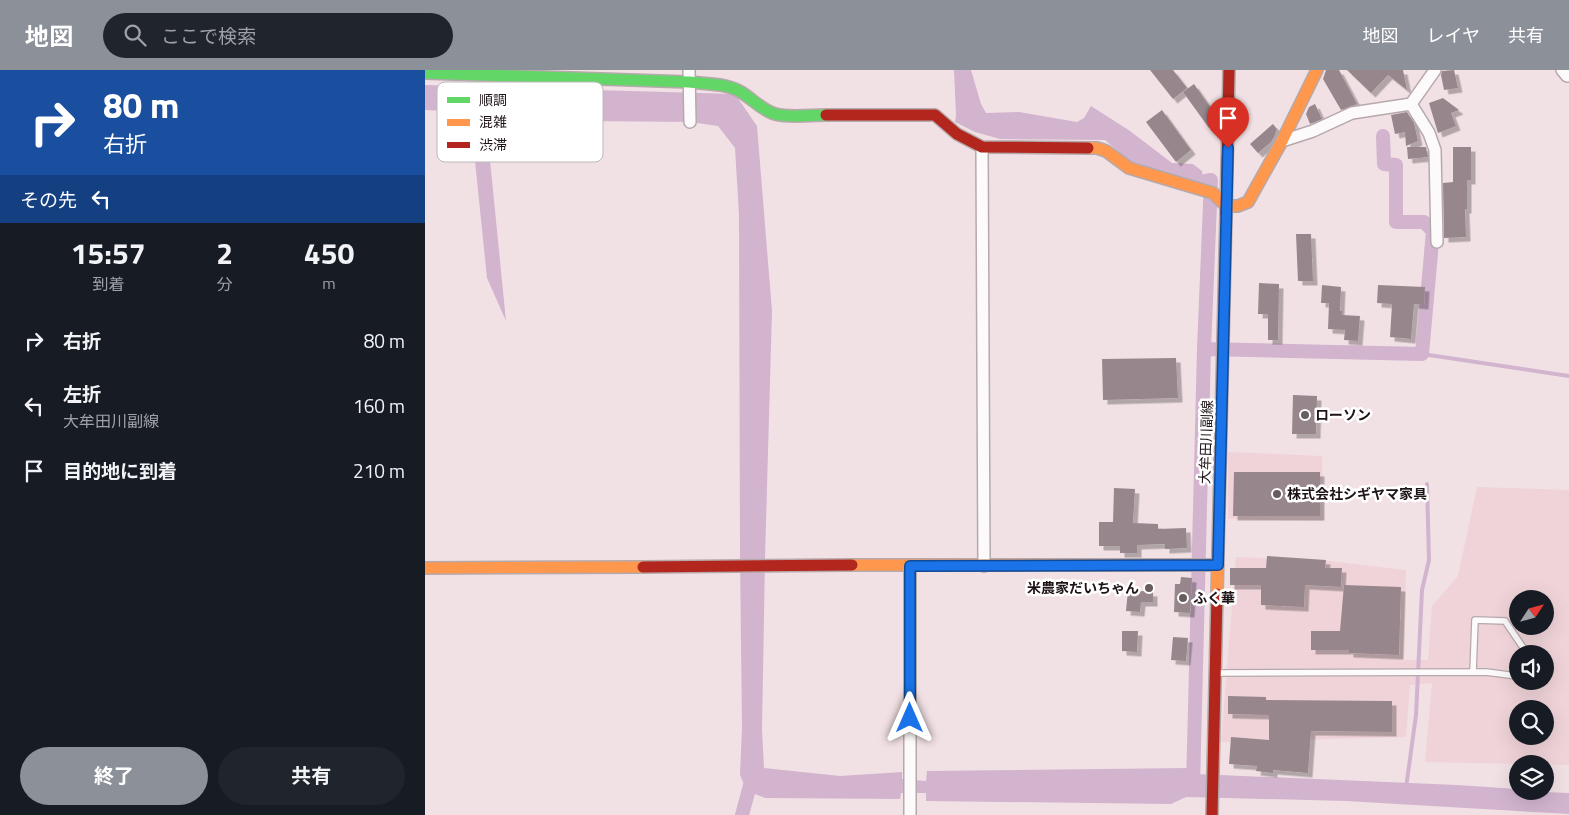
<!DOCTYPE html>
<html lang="ja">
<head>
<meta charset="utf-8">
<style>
	body { margin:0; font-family:"Titillium Web","Noto Sans JP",sans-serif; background:#20242c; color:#f1f3f6; height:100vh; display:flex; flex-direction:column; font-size:19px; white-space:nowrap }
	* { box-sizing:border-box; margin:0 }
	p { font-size:16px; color:#9ea1a6 }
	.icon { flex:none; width:28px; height:28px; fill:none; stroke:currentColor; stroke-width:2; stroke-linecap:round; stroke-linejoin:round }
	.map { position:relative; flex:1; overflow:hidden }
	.details { display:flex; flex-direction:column; background:#171b24; width:425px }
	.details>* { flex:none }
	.top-card { background:#1a4fa0; color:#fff; overflow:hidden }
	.needle { width:32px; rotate:54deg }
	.buttons { position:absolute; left:1084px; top:520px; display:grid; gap:10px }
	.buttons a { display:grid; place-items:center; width:45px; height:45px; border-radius:50%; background:#171b24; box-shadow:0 5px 20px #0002; font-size:25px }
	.pin { position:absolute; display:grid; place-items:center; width:42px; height:42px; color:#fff; margin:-51px -21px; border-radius:50% 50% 50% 0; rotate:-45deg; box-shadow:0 0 5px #0007 }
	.pin .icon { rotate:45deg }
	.me { position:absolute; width:55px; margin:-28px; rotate:0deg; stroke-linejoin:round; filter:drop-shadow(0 0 4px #0008) }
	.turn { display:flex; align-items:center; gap:18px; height:105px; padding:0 20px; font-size:22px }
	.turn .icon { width:65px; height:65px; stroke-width:2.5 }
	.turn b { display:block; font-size:35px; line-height:42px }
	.then { display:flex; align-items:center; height:48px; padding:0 20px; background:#0003; gap:10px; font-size:19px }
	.eta { display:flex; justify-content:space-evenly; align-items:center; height:85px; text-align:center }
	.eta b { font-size:30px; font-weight:700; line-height:35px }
	.action { display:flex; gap:10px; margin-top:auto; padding:10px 20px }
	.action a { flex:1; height:58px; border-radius:30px; background:#8c9099; color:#fff; font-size:20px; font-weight:700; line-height:58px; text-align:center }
	.action a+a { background:#20242c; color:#f1f3f6 }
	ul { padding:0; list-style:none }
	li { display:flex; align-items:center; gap:15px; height:65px; padding:0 20px }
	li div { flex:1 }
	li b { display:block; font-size:19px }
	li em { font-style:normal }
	header { display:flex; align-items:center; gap:30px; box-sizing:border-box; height:70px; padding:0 25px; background:#8c9099; color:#fff }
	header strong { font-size:24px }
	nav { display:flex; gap:28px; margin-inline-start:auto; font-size:18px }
	.search { width:350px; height:45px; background:#20242c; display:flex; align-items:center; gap:12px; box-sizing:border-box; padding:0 18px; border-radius:28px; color:#9ea1a6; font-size:19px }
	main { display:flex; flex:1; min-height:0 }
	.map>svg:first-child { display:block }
</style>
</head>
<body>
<header>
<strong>地図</strong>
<div class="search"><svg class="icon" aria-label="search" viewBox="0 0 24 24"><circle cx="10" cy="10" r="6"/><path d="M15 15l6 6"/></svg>ここで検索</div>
<nav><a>地図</a><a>レイヤ</a><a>共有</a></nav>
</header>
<main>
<section class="details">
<div class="top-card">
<div class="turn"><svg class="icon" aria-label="right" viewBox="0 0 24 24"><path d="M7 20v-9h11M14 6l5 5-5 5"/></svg><div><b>80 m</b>右折</div></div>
<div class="then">その先<svg class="icon" aria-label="left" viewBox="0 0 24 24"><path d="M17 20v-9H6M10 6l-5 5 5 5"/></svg></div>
</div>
<div class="eta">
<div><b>15:57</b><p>到着</p></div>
<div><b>2</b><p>分</p></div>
<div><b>450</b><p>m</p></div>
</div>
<ul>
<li><svg class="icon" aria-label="right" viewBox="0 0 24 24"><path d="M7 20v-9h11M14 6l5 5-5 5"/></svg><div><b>右折</b></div><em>80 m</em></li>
<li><svg class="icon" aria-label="left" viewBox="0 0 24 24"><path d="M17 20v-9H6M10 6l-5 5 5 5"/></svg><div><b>左折</b><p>大牟田川副線</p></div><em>160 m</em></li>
<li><svg class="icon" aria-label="arrive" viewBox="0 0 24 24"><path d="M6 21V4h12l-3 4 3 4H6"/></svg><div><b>目的地に到着</b></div><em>210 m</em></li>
</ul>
<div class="action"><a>終了</a><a>共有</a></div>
</section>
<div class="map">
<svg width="1144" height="745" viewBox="0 0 1144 745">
	<defs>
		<filter id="shadow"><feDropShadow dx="4.5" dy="4.5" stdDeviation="0" flood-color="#0004"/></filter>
	</defs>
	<rect width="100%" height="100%" fill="#f2e1e4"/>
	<path fill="#efd3d8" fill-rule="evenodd" d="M 803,382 L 897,386 L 898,451 L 803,449 Z
		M 1052,417 L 1144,420 L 1144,695 L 1000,692 L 1007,613 L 985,615 L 981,667 L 796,672 L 811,487 L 904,491 L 981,500 L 978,590 L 1003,590 L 1007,536 L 1033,506 ZM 1092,529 L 1120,529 L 1120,556 L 1092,556 ZM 1092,584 L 1120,584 L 1120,611 L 1092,611 ZM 1092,639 L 1120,639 L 1120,666 L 1092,666 Z"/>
	<path fill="#d2b4cf" d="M 529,0 L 546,0 L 556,34 L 561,43 L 594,42 L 652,52 L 659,48 L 666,36 L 705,61 L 747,93 L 768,94 L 777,101 L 779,117 L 711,97 L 680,70 L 575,69 L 550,62 L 530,52 L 531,45 Z
		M 0,15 L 310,24 L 332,56 L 347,241 L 340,488 L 337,660 L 339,698 L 415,706 L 477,702 L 477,709 L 501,711 L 502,701 L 763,698 L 770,699 L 771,704 L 1032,715 L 1092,719 L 1092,721 L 1144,723 L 1144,744 L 921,731 L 761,727 L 746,734 L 501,731 L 501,723 L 476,723 L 475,729 L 340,728 L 322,721 L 315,705 L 317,658 L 315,486 L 314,145 L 310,78 L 293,56 L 265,52 L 61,50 L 81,251 L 62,208 L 45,42 L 0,40 Z"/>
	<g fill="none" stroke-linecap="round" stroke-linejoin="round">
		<path stroke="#d2b4cf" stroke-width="4" d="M 997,284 L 1144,306
			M 981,718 L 991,645 L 997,520 L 1004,490 L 1002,414"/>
		<path stroke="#d2b4cf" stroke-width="14" d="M 779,279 L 997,284 L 1008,161 L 999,152 L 971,152 L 971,95 L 959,94 L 958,66
			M 768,717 L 779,279 L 786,110 L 780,111
			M 317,745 L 327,708"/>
	</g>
	<path fill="#97878d" filter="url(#shadow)" d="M 725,0 L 748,0 L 762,18 L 748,29 Z
		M 901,0 L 914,0 L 932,34 L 916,40 L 898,9 Z
		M 922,0 L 978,0 L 982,20 L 963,5 L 946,23 Z
		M 1029,0 L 1033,18 L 1019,20 L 1016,5 L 1017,1 Z
		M 769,14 L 793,48 L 793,52 L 784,58 L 758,22 Z
		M 1018,28 L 1034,40 L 1026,43 L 1031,56 L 1013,63 L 1004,33 Z
		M 890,34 L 897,49 L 885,54 L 881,44 L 884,37 Z
		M 737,40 L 766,80 L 751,92 L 721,52 Z
		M 982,42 L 989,53 L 993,71 L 981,76 L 980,62 L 970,64 L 966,45 Z
		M 848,54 L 852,59 L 849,67 L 846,72 L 833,83 L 825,74 Z
		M 982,77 L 1001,77 L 1003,87 L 983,89 Z
		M 1028,77 L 1046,77 L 1046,110 L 1042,110 L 1042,139 L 1040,139 L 1041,167 L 1019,168 L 1018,113 L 1028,112 Z
		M 871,164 L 886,164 L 888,211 L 873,211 Z
		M 834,213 L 854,214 L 853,270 L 843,270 L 843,244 L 833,244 Z
		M 897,215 L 916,217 L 915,241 L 917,241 L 917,245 L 935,246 L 933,271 L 919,270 L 920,260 L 903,259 L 904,233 L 896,233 Z
		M 953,215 L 1000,217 L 999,235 L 989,234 L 986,269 L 965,267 L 967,234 L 952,233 Z
		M 751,288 L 753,328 L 678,330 L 677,289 Z
		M 868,325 L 892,326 L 891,364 L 867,364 Z
		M 809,402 L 895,402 L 895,446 L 808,446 Z
		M 689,418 L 710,419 L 708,453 L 733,454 L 733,459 L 761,458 L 762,478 L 740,479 L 740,474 L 712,475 L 712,483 L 695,483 L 695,476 L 674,476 L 674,452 L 688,452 Z
		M 842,486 L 901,490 L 900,498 L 917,498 L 916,517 L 880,515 L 879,537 L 836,535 L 836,515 L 805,515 L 805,498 L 841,498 Z
		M 756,507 L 767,508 L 765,543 L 749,542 L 750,514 L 755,514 Z
		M 919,515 L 976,517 L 974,585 L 924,583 L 924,580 L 886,580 L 886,561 L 915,561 Z
		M 703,520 L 728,522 L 728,532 L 716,532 L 715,542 L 701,541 Z
		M 697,561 L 713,561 L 712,582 L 697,581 Z
		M 748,567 L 763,568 L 761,591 L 746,590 Z
		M 803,626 L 841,627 L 841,630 L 967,631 L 967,662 L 886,661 L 883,703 L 848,700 L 848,703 L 831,701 L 832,696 L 804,694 L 806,667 L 844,670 L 844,645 L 803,644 Z"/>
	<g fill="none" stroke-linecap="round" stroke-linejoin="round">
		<g stroke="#b6a9ab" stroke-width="8">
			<path id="lane" d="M 1048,602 L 1050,550 L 1080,551 L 1099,579 L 1099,584
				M 793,603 L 1061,602 L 1092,606"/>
		</g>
		<g stroke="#b6a9ab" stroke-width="14">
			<path id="street" d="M 264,0 L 265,52
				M 1137,0 L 1142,6 L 1144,4
				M 986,34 L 1004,63 L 1010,80 L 1012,172
				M 857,71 L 888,61 L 927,43 L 986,34 L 1010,0
				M 557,77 L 559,496
				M 485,496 L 485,745"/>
		</g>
		<g stroke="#b6a9ab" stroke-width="14">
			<path id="fast" d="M 0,3 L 264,12 C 280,14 299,13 314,21 C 327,28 336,40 350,44 C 364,48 386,45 401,45"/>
		</g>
		<g stroke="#b6a9ab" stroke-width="14">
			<path id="slow" d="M 663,78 L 672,78 L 681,81 L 704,98 L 788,123 L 801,136 L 813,136 L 823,132 L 857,71 L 892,0
				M 427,495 L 793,495
				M 0,498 L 218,497
				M 792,524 L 801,144"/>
		</g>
		<g stroke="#b6a9ab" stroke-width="14">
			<path id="jam" d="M 401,45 L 510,45 L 532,64 L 557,77 L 663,78
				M 801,144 L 804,0
				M 218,497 L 427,495
				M 787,745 L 792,524"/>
		</g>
		<use href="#lane" stroke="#fdfafb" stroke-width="5.5"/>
		<use href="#street" stroke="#fdfafb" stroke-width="11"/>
		<use href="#fast" stroke="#63d668" stroke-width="11"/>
		<use href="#slow" stroke="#ff974d" stroke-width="11"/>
		<use href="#jam" stroke="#b3261e" stroke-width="11"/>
	</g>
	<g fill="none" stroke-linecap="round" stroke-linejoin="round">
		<g stroke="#114b97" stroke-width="12">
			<path id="route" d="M 485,648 L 485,496 L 793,495 L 803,78"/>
		</g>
		<use href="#route" stroke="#1a73e8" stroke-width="9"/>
	</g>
	<g fill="#685c5e" stroke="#fff" stroke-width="2">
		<circle cx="880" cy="345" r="5"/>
		<circle cx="852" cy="424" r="5"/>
		<circle cx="724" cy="518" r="5"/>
		<circle cx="758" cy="528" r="5"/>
	</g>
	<g text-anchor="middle" stroke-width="5" stroke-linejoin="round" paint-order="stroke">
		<g font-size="14" font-weight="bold" fill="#1e1416" stroke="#fff" text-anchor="start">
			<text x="890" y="350">ローソン</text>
			<text x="862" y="429">株式会社シギヤマ家具</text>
			<text x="714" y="523" text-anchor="end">米農家だいちゃん</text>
			<text x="768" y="533">ふく華</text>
		</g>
		<g font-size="14" fill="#1e1416" stroke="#fff">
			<text transform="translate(781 372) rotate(-88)" y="5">大牟田川副線</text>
		</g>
	</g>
	<rect x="12" y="12" width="166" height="80" rx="8" fill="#fff" stroke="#bcb8b9" stroke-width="1"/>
	<rect x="22" y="27" width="23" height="6" fill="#63d668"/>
	<rect x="22" y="49" width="23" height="7" fill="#ff974d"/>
	<rect x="22" y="72" width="23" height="6" fill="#b3261e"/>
	<g font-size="14" fill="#1e1416">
		<text x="54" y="35">順調</text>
		<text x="54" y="57">混雑</text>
		<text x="54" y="80">渋滞</text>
	</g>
</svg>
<div class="buttons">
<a><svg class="needle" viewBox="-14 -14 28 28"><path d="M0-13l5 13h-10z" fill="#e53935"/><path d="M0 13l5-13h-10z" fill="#9ea1a6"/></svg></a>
<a><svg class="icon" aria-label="sound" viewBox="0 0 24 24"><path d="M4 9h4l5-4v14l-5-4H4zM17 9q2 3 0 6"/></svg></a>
<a><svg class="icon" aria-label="search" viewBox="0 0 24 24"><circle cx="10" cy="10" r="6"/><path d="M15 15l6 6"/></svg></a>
<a><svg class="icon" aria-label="layers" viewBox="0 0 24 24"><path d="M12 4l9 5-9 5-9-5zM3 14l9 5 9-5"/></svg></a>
</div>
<div class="pin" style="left:803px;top:78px;background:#d93025"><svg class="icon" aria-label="arrive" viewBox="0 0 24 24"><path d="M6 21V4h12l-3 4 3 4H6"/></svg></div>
<svg class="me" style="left:485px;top:648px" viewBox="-20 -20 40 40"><path d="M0-17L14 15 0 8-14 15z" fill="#1a73e8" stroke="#fff" stroke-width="4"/></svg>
</div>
</main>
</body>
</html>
